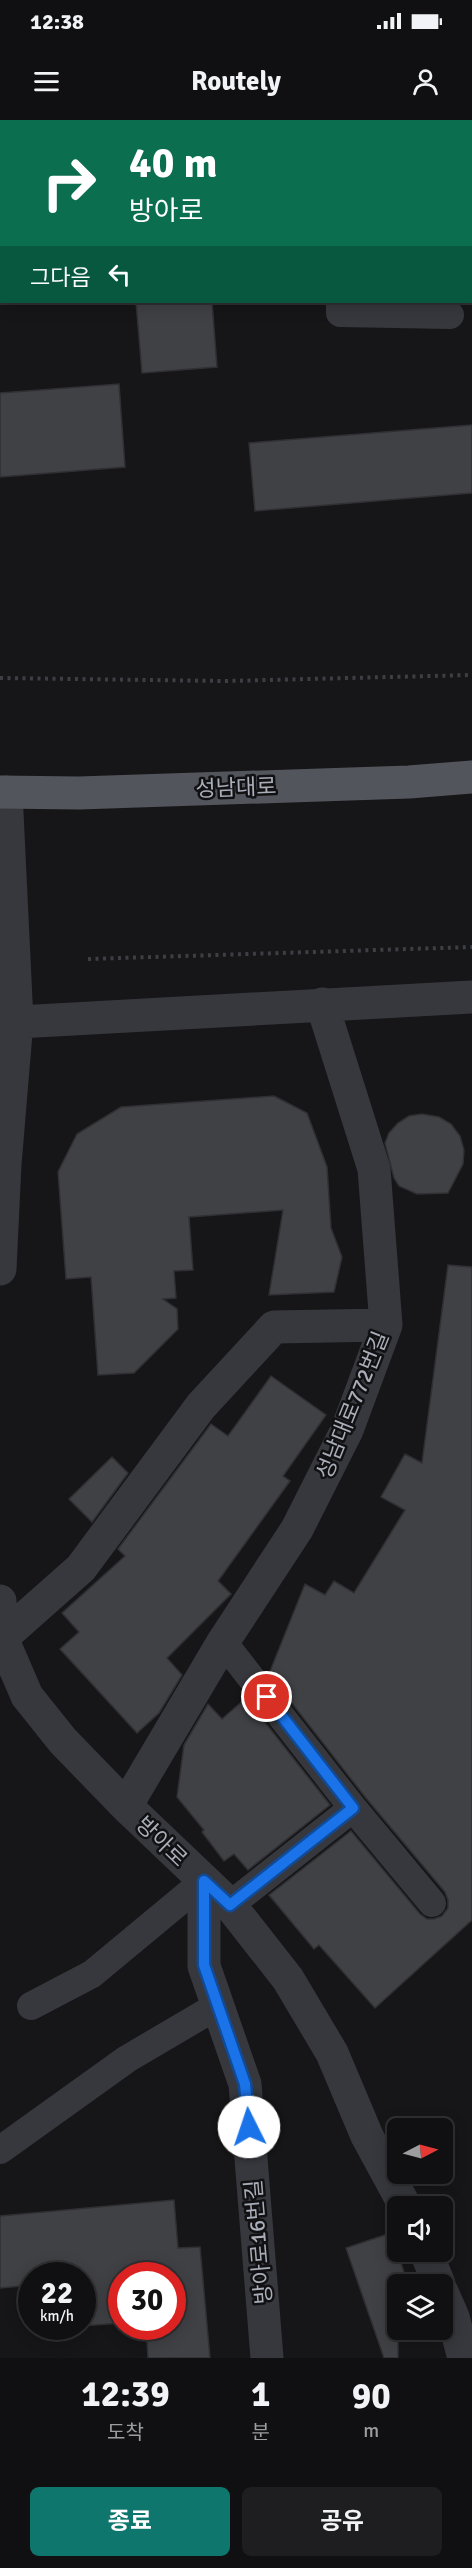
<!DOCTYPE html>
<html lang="ko">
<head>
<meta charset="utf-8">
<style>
	body { margin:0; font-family:Signika,"Noto Sans KR",sans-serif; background:#1e1e20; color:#f1f3f6; height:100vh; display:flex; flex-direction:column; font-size:22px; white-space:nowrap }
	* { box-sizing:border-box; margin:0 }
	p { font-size:20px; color:#9c9d9f }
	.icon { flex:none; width:33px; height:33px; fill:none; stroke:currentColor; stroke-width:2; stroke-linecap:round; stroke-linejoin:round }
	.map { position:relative; height:2238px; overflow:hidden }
	.side { display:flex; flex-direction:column; background:#101012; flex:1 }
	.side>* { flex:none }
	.hud { position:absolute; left:0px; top:0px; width:472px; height:183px; box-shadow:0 3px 15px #0003,0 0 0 2px #303032; background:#0b6e4f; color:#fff; overflow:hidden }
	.needle { width:39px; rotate:84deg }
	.buttons { position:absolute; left:387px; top:1998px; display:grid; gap:12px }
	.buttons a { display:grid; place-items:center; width:66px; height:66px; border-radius:9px; background:#101012; box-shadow:0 3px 15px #0003,0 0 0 2px #303032; font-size:30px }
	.speed { position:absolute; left:18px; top:2142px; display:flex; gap:12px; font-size:30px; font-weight:700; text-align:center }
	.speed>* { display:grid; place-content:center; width:78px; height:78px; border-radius:50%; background:#101012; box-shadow:0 3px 15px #0003,0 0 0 2px #303032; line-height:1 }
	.speed small { font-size:15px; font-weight:400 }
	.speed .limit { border:9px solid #d22; background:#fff; color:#111 }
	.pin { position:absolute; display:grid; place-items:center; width:51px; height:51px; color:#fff; margin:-26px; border:3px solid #fff; border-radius:50%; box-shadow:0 2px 6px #0007 }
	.me { position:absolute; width:66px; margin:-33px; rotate:356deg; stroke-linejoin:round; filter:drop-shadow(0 0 4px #0008) }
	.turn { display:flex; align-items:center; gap:21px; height:126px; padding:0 30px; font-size:27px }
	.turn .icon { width:78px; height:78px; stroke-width:2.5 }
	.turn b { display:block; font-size:42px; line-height:51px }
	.then { display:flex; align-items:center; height:57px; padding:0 30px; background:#0003; gap:12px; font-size:22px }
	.eta { display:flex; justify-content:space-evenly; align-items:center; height:102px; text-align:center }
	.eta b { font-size:36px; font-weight:700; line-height:42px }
	.cta { display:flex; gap:12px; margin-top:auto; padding:12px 30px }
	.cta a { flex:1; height:69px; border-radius:9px; background:#0f766e; color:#fff; font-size:24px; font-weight:700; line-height:69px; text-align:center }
	.cta a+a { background:#1e1e20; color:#f1f3f6 }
	.status { display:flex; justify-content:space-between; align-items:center; height:42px; padding:0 30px; background:#101012; direction:ltr }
	.status svg { height:16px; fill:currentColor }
	header { display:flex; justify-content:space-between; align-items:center; height:78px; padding:0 30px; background:#101012; font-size:27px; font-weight:700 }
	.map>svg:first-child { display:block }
</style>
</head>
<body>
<div class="status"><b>12:38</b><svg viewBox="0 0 49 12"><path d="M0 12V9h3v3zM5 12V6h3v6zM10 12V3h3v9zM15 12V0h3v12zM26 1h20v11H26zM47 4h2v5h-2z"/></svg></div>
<header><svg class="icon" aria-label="menu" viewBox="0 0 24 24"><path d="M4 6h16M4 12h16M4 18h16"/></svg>Routely<svg class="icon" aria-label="person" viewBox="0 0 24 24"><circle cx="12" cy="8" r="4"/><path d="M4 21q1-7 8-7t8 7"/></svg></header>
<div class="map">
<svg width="472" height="2238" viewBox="0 0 472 2238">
	<rect width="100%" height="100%" fill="#161618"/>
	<path fill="#404145" stroke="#303034" stroke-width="1.5" d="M 136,182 L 212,182 L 217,247 L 142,253 Z
		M 119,264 L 125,347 L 0,357 L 0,273 Z
		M 472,305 L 472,373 L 255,391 L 249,323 Z
		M 274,976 L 307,993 L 327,1047 L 331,1108 L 342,1137 L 334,1172 L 269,1175 L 283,1090 L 189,1097 L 193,1150 L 174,1151 L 176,1178 L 163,1179 L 177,1189 L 178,1209 L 134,1253 L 98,1255 L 91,1157 L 66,1159 L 58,1052 L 77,1014 L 121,987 Z
		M 422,994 L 439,997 L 451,1004 L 460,1016 L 464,1030 L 463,1044 L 448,1073 L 417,1074 L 399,1066 L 394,1058 L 385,1023 L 389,1013 L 398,1003 L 409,996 Z
		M 448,1145 L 472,1147 L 472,1800 L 375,1888 L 319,1825 L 314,1829 L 269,1775 L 351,1711 L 420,1794 L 427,1799 L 434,1799 L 442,1796 L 448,1788 L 448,1780 L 445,1772 L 366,1678 L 269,1554 L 305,1464 L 325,1475 L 334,1461 L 354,1473 L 405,1390 L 381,1377 L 405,1334 L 422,1343 Z
		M 271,1256 L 326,1295 L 283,1356 L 290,1361 L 218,1461 L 231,1474 L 167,1538 L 182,1555 L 159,1593 L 137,1613 L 60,1529 L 79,1512 L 62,1493 L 125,1436 L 118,1429 L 211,1304 L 228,1316 Z
		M 112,1337 L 128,1353 L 92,1402 L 69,1379 Z
		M 246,1578 L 330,1685 L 248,1750 L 234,1734 L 224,1741 L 202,1712 L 204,1710 L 177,1677 L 184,1625 L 208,1584 L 222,1599 Z
		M 174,2080 L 178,2128 L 200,2127 L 210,2238 L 148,2238 L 146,2206 L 172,2206 L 172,2156 L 122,2156 L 122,2203 L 82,2206 L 82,2156 L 32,2156 L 32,2165 L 0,2168 L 0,2096 Z
		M 391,2113 L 408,2164 L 398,2164 L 398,2238 L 384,2238 L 346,2128 Z"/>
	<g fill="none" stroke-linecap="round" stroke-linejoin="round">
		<path stroke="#3d3f44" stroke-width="4" stroke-dasharray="3 4.5" stroke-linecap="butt" d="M 0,558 L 226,561 L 472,555
			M 88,839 L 472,827"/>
		<path stroke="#37383d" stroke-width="28" d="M 21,0 L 21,2
			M 327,0 L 327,2
			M 0,47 L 2,46
			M 0,144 L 2,144
			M 340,182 L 340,193 L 450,195
			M 223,1522 L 353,1688 L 432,1783
			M 230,1785 L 353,1688
			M 31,1886 L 92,1854 L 204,1761
			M 0,2030 L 127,1939 L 217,1886"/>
		<path stroke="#37383d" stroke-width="33" d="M 0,903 L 472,877
			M 0,1149 L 5,1044 L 17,901 L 6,672
			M 0,1481 L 2,1518 L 27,1576 L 63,1621 L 126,1686 L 230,1785 L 288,1859 L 332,1933 L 367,2016 L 405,2086
			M 2,1518 L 81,1448 L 201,1286 L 274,1207 L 386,1205
			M 126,1686 L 223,1522 L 297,1409 L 347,1310 L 386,1205 L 374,1049 L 322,884
			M 204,1761 L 204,1846 L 245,1964 L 267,2238
			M 426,2132 L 439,2164
			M 442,2172 L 453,2197 L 464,2238"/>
		<path stroke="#53555c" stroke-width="33" d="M 0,672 L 79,673 L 409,662 L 472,657"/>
	</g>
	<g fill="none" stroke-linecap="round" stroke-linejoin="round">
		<g stroke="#114b97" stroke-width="15">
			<path id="route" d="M 249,2007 L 245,1964 L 204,1845 L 204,1761 L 230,1785 L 353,1688 L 267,1577"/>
		</g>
		<use href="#route" stroke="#1a73e8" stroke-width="10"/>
	</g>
	<g text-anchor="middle" stroke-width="5" stroke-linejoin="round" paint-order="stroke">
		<g font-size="22" fill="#a8adb8" stroke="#111113">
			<text transform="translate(236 667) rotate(-2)" y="8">성남대로</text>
			<text transform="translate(352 1285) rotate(-68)" y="8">성남대로772번길</text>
			<text transform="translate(162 1721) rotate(44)" y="8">방아로</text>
			<text transform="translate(258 2122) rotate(-95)" y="8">방아로16번길</text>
		</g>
	</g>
</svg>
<div class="buttons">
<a><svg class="needle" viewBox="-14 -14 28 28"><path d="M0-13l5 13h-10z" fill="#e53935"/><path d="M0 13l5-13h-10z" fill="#9c9d9f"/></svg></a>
<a><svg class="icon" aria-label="sound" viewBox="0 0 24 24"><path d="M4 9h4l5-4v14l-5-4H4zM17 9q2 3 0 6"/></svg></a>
<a><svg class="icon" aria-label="layers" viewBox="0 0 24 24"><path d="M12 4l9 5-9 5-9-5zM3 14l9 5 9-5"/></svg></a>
</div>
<div class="speed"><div>22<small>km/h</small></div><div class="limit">30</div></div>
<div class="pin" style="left:267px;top:1577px;background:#d93025"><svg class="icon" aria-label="arrive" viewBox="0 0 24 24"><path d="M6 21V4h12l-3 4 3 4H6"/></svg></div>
<svg class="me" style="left:249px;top:2007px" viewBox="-20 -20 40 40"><circle r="19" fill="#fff"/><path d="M0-13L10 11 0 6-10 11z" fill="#1a73e8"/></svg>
<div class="hud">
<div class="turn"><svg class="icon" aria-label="right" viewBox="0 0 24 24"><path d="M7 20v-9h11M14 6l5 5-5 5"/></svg><div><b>40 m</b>방아로</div></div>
<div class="then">그다음<svg class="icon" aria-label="left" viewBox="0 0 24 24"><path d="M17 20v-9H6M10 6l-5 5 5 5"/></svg></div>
</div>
</div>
<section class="side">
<div class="eta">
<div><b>12:39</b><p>도착</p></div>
<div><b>1</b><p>분</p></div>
<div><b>90</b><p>m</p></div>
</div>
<div class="cta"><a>종료</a><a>공유</a></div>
</section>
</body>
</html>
